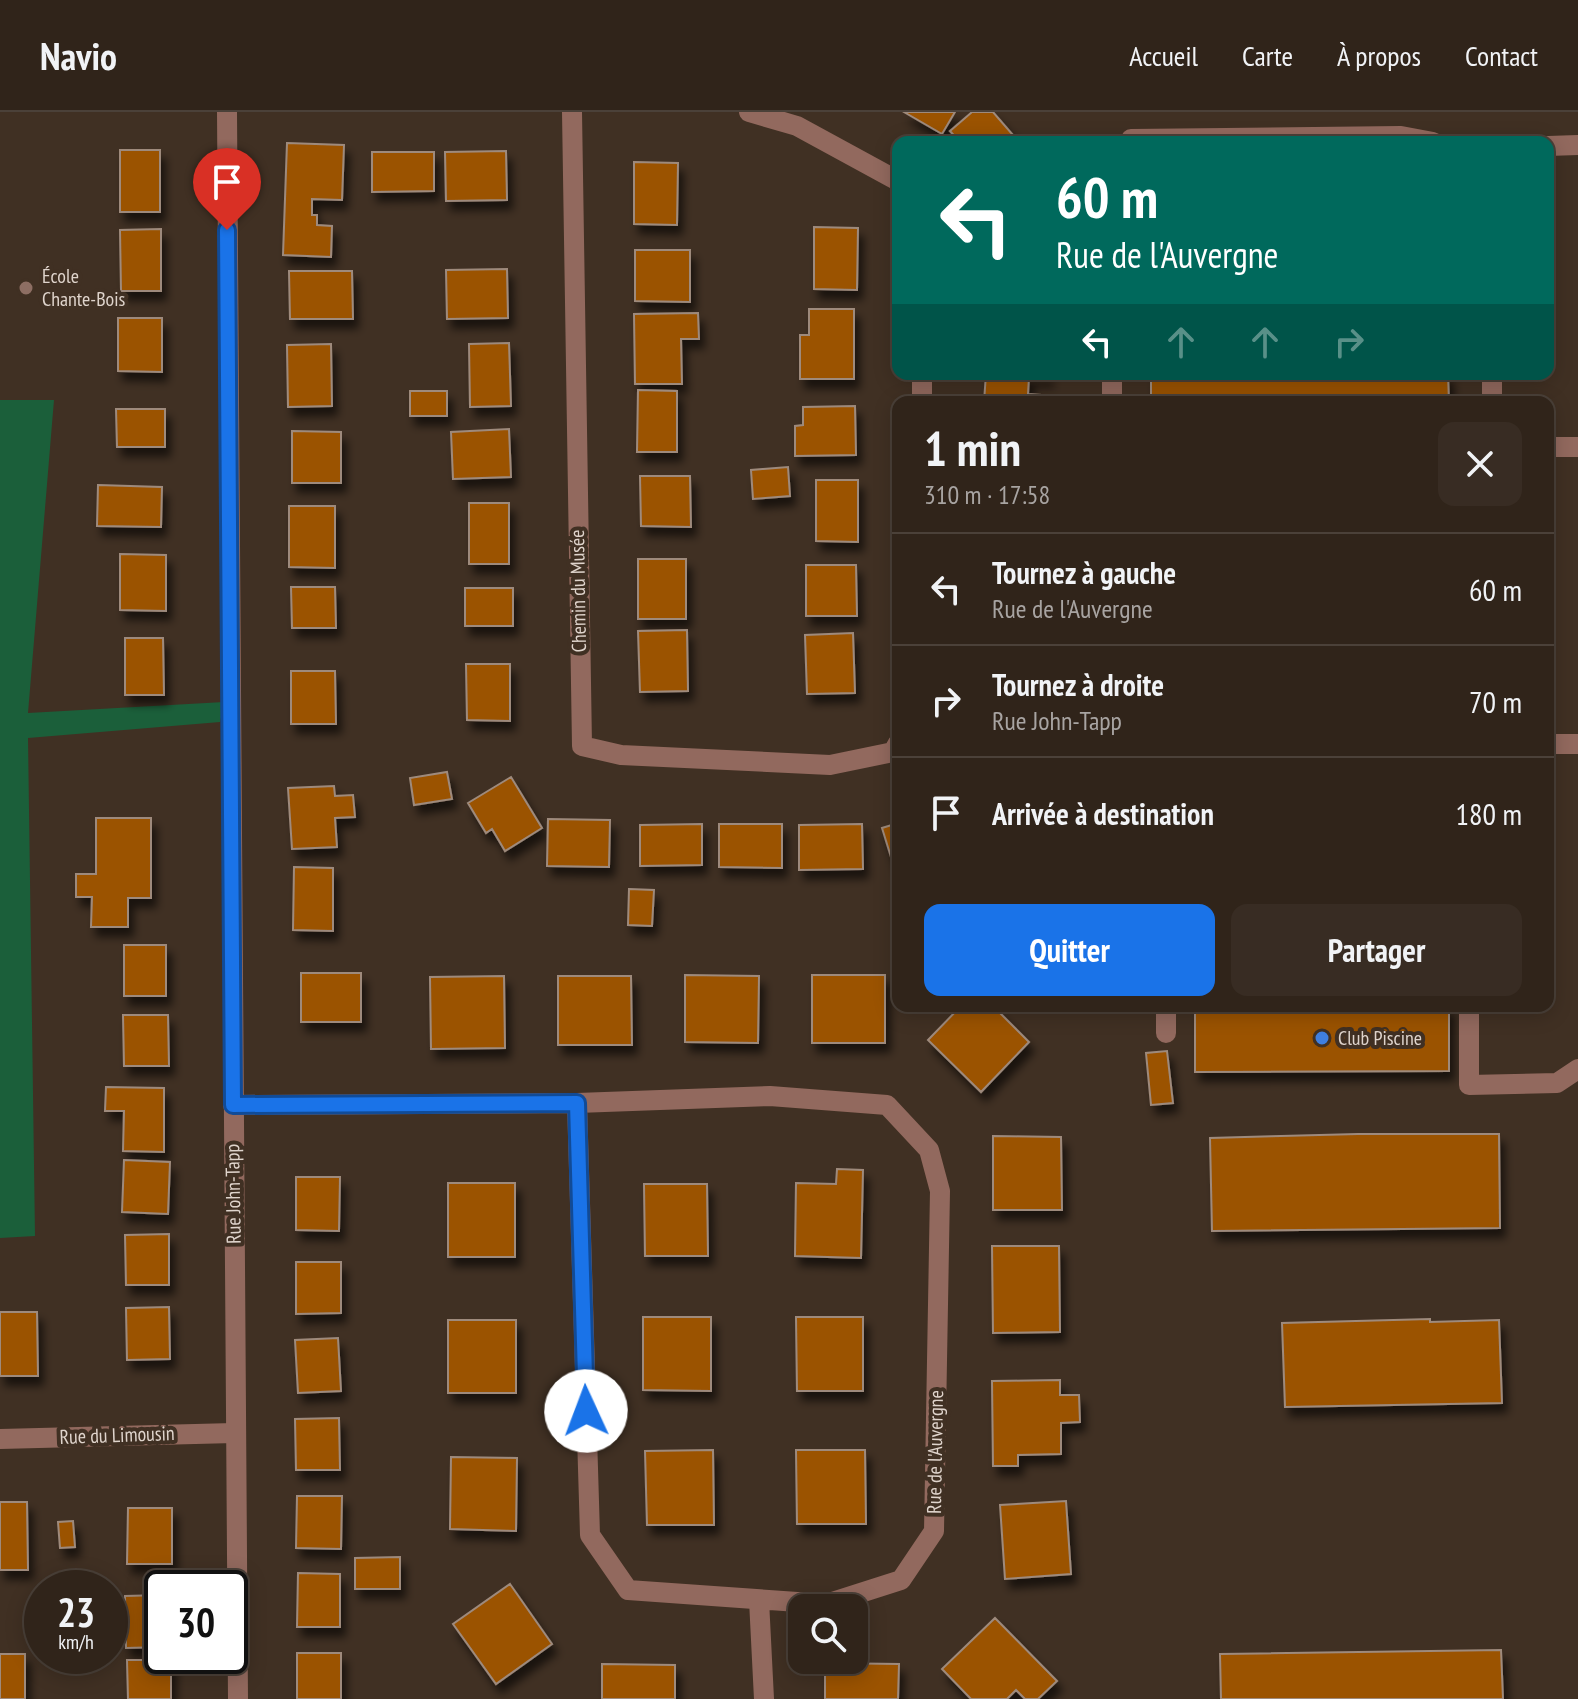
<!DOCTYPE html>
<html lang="fr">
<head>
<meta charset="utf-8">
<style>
	body { margin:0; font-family:"PT Sans Narrow",sans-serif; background:#382c23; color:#f1f3f6; height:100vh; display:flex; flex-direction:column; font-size:30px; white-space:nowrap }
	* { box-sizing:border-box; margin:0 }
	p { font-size:26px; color:#a8a4a2 }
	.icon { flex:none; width:44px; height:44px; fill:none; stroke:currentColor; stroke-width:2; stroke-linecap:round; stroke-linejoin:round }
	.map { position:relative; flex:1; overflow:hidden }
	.sheet { position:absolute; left:892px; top:284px; width:662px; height:616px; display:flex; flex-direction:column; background:#30241a; border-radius:16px; box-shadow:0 4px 20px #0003,0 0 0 2px #4b4139 }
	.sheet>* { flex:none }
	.hud { position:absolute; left:892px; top:24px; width:662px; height:244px; border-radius:16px; box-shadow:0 4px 20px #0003,0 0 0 2px #4b4139; background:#00695c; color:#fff; overflow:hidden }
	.buttons { position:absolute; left:788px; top:1482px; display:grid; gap:16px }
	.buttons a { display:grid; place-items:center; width:80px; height:80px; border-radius:16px; background:#30241a; box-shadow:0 4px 20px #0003,0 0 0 2px #4b4139; font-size:40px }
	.speed { position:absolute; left:24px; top:1458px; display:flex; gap:16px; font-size:40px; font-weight:700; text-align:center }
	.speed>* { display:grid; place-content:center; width:104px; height:104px; border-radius:50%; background:#30241a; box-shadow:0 4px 20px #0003,0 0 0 2px #4b4139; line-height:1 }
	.speed small { font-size:20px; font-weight:400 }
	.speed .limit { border:4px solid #111; border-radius:12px; background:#fff; color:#111 }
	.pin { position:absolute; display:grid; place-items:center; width:68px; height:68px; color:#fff; margin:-82px -34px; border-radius:50% 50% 50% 0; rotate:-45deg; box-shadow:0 0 8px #0007 }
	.pin .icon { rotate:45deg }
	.me { position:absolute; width:88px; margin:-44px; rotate:358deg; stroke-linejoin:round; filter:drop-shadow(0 0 6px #0008) }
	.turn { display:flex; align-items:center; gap:28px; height:168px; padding:0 32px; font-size:36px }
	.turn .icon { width:104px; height:104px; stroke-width:2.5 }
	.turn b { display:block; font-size:56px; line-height:68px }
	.lanes { display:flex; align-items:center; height:76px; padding:0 32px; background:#0003; justify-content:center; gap:40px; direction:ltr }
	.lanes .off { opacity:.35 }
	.round { display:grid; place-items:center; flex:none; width:84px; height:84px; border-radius:16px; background:#382c23 }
	.head { display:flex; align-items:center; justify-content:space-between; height:136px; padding:0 32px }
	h1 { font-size:48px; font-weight:700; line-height:60px }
	.button { display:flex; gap:16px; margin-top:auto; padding:16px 32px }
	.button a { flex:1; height:92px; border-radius:16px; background:#1a73e8; color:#fff; font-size:32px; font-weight:700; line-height:92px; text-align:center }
	.button a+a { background:#382c23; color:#f1f3f6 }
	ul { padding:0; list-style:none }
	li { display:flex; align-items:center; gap:24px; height:112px; padding:0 32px; border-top:2px solid #4b4139 }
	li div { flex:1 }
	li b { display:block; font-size:30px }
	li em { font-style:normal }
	header { display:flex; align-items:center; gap:48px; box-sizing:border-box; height:112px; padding:0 40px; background:#30241a; border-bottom:2px solid #4b4139 }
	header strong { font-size:38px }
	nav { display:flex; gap:44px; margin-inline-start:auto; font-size:28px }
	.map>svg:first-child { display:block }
</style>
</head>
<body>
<header>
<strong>Navio</strong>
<nav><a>Accueil</a><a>Carte</a><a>À propos</a><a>Contact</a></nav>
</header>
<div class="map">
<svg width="1578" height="1587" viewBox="0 0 1578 1587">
	<defs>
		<filter id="shadow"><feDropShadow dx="5" dy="9" stdDeviation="4" flood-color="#0009"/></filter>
	</defs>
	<rect width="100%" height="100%" fill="#403023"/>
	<path fill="#1b5f3a" d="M 0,288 L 54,288 L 28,601 L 224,590 L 220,610 L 28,626 L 35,1124 L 0,1126 Z"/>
	<path fill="#9b5200" stroke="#9e8a7c" stroke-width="2" filter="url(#shadow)" d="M 904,0 L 955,0 L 942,22 Z
		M 972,0 L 993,0 L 1019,30 L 960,30 L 950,19 Z
		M 287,31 L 344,33 L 342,88 L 312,87 L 312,103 L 317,103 L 317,113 L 332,114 L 331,145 L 283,143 Z
		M 120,38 L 160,38 L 160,100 L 120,100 Z
		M 506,39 L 507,88 L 446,89 L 445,40 Z
		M 372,40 L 434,40 L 434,79 L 372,80 Z
		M 634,50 L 678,51 L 677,113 L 634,112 Z
		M 814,115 L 858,116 L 857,178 L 814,177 Z
		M 161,117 L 161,179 L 121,179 L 120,118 Z
		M 635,138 L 690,138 L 690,190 L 635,189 Z
		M 507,157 L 508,206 L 447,207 L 446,158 Z
		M 289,159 L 352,159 L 353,207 L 290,207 Z
		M 809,197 L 854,197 L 854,267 L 800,267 L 800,223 L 809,223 Z
		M 698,201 L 699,227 L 681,227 L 682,272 L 635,272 L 634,202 Z
		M 118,206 L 162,206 L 162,260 L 118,259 Z
		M 509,231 L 511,294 L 470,295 L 469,232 Z
		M 331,232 L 332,294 L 288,295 L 287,233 Z
		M 986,262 L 1048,262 L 1048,266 L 1029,265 L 1028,282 L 1041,283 L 1041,290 L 984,290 Z
		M 1151,262 L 1448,262 L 1449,290 L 1151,290 Z
		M 638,278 L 677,279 L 677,340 L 637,340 Z
		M 410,279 L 447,279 L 447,304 L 410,304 Z
		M 855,294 L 856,343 L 795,344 L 795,314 L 803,313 L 803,295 Z
		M 116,297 L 165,297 L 165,335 L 117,335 Z
		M 509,317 L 511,365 L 453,367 L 451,320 Z
		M 292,319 L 341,320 L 341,371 L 292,371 Z
		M 788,355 L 790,384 L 753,387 L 751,358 Z
		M 640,364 L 690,364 L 691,415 L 641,414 Z
		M 816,368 L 858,368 L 858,430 L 816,429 Z
		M 98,373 L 162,375 L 161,415 L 97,414 Z
		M 469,391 L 509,391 L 509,452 L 469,452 Z
		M 289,394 L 335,394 L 335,456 L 289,455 Z
		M 120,442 L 166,443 L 166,499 L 120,498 Z
		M 638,447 L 686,447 L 686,507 L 638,507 Z
		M 806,453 L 856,453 L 857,504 L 806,504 Z
		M 291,475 L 335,475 L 336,516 L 292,516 Z
		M 465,476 L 513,476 L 513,514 L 465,514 Z
		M 687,518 L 688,579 L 640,580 L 638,519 Z
		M 853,521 L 855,581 L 807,582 L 805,523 Z
		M 125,526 L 163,526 L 164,583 L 125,583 Z
		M 466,552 L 510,552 L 510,609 L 467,608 Z
		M 291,559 L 335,559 L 336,612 L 291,612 Z
		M 447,660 L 452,687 L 414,693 L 410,666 Z
		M 511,665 L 542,716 L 505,739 L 492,717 L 486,721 L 468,691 Z
		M 334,674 L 335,684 L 353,683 L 355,705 L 335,706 L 337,735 L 292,737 L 288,676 Z
		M 96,706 L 151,706 L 151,786 L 128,786 L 128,815 L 91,815 L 92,785 L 76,785 L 76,762 L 96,762 Z
		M 548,707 L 610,708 L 609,755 L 547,754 Z
		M 898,711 L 898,757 L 895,758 L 882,716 Z
		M 702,712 L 702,753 L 640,754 L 640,713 Z
		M 719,712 L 782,712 L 782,756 L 719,755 Z
		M 862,712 L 863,757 L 799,758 L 799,713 Z
		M 294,755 L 333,756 L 333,819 L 293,818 Z
		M 629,777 L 654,778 L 652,814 L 628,813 Z
		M 124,833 L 166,833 L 166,884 L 124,884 Z
		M 301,861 L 361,861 L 361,910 L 301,910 Z
		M 685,863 L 759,864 L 758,931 L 685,930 Z
		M 812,863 L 885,863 L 885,931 L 812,931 Z
		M 504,864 L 505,936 L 431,937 L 430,865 Z
		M 558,864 L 631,864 L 632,933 L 558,933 Z
		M 961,894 L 993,894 L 1029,930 L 981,980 L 928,928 Z
		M 1195,894 L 1449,894 L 1449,959 L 1195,960 Z
		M 123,903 L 168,903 L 169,954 L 124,954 Z
		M 1167,939 L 1173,991 L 1151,993 L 1146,941 Z
		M 106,975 L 164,976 L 164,1040 L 123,1039 L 124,999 L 105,999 Z
		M 1358,1022 L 1499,1022 L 1500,1116 L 1212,1119 L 1210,1026 Z
		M 993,1024 L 1061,1025 L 1062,1098 L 993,1098 Z
		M 124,1048 L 170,1050 L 168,1102 L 122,1100 Z
		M 837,1057 L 863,1058 L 861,1146 L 795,1144 L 796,1071 L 836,1072 Z
		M 296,1065 L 340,1065 L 339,1119 L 296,1118 Z
		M 448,1071 L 515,1071 L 515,1145 L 448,1145 Z
		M 644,1072 L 707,1072 L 708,1144 L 645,1144 Z
		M 169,1122 L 169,1173 L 126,1173 L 125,1123 Z
		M 992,1134 L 1059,1134 L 1060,1220 L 993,1221 Z
		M 296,1150 L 341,1150 L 341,1201 L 296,1202 Z
		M 169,1195 L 170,1247 L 127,1248 L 126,1196 Z
		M 0,1200 L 37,1200 L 38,1264 L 0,1264 Z
		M 643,1205 L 711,1205 L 711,1279 L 643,1278 Z
		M 796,1205 L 863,1205 L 863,1279 L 797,1279 Z
		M 1430,1207 L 1430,1210 L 1499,1208 L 1502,1291 L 1285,1295 L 1282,1211 Z
		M 448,1208 L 516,1208 L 516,1281 L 448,1281 Z
		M 338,1226 L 341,1279 L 298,1281 L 295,1228 Z
		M 1060,1268 L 1060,1283 L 1079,1283 L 1080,1310 L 1061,1311 L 1061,1342 L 1018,1343 L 1018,1354 L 993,1354 L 992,1269 Z
		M 339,1306 L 340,1358 L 296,1358 L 295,1307 Z
		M 713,1338 L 714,1413 L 647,1413 L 645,1339 Z
		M 796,1338 L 865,1338 L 866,1412 L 797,1412 Z
		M 451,1345 L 517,1346 L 516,1419 L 450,1417 Z
		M 297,1384 L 342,1384 L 341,1437 L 296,1436 Z
		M 1066,1389 L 1071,1462 L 1005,1467 L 1000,1393 Z
		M 0,1390 L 27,1390 L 28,1458 L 0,1458 Z
		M 128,1396 L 172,1396 L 172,1452 L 127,1452 Z
		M 73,1409 L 75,1435 L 60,1436 L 58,1410 Z
		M 400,1445 L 400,1477 L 355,1477 L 355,1446 Z
		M 298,1461 L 340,1462 L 340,1515 L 297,1515 Z
		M 510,1472 L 552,1532 L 496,1572 L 453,1512 Z
		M 162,1483 L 162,1535 L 126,1536 L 125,1484 Z
		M 995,1506 L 1057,1569 L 1038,1587 L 1025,1587 L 1016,1578 L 1007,1587 L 971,1587 L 942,1557 Z
		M 1501,1538 L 1503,1587 L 1221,1587 L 1220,1542 Z
		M 297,1541 L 341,1541 L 341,1587 L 297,1587 Z
		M 0,1542 L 25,1542 L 25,1587 L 0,1587 Z
		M 127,1548 L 171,1548 L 171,1587 L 128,1587 Z
		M 825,1551 L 899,1552 L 898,1587 L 825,1587 Z
		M 602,1552 L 675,1553 L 675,1587 L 602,1587 Z"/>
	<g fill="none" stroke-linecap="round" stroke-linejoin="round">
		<path stroke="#92695e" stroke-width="20" d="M 227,0 L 238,1587
			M 572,0 L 582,634 L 621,643 L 830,653 L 893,640 L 898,631
			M 749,0 L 797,14 L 898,69
			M 1131,30 L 1131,27 L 1401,24 L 1433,30
			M 1548,34 L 1578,33
			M 922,262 L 922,290
			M 1492,262 L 1492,290
			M 1112,290 L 1112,262
			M 1548,335 L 1578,335
			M 1548,632 L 1578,632
			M 1469,894 L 1469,973 L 1557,971 L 1578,957
			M 1166,921 L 1166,894
			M 233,993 L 577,991 L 770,984 L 887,993 L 929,1038 L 940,1079 L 934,1419 L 901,1468 L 826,1492 L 628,1478 L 590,1423 L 577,991
			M 0,1327 L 234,1321
			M 759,1488 L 764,1587"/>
	</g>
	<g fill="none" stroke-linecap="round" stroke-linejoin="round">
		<g stroke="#114b97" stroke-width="20">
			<path id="route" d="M 227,118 L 233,993 L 577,991 L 586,1299"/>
		</g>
		<use href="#route" stroke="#1a73e8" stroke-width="14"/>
	</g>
	<circle fill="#8d6e63" stroke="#403023" stroke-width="3" cx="26" cy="176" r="8"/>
	<circle fill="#3f7fe0" stroke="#403023" stroke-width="3" cx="1322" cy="926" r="8"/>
	<g text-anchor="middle" stroke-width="8" stroke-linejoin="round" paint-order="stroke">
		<g font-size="20" fill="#dfd4cc" stroke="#403023" text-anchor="start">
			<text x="42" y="171">École<tspan x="42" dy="23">Chante-Bois</tspan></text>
			<text x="1338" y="933">Club Piscine</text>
		</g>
		<g font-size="20" fill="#dfd4cc" stroke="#403023">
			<text transform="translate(578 479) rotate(-91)" y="7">Chemin du Musée</text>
			<text transform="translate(233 1082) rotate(-91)" y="7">Rue John-Tapp</text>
			<text transform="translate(117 1323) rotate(-2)" y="7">Rue du Limousin</text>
			<text transform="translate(935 1340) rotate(-89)" y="7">Rue de l'Auvergne</text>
		</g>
	</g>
</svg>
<div class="buttons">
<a><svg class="icon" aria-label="search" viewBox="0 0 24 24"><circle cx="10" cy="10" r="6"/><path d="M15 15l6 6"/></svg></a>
</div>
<div class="speed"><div>23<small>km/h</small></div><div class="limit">30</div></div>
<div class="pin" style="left:227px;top:118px;background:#d93025"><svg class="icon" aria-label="arrive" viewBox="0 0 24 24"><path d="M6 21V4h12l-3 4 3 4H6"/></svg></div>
<svg class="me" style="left:586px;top:1299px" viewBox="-20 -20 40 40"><circle r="19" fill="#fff"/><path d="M0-13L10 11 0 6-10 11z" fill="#1a73e8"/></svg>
<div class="hud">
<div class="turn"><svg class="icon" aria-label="left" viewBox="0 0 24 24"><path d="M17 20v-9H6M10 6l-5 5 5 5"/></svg><div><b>60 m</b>Rue de l'Auvergne</div></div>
<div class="lanes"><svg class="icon" aria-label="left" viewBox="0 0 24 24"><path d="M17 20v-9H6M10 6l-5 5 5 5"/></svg><svg class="icon off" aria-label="ahead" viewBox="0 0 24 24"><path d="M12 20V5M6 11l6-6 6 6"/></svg><svg class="icon off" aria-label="ahead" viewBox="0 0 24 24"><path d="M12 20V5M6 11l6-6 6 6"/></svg><svg class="icon off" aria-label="right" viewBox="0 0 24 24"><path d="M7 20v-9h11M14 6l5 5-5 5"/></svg></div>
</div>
<section class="sheet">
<div class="head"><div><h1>1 min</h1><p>310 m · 17:58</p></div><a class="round"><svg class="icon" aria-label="close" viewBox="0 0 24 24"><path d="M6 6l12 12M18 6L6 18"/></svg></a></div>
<ul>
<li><svg class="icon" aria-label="left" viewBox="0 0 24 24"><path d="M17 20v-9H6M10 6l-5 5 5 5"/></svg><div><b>Tournez à gauche</b><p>Rue de l'Auvergne</p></div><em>60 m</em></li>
<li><svg class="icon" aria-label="right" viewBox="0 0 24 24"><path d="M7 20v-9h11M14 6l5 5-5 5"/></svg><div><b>Tournez à droite</b><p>Rue John-Tapp</p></div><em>70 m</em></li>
<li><svg class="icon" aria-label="arrive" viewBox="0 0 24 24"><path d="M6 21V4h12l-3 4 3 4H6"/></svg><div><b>Arrivée à destination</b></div><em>180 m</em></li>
</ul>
<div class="button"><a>Quitter</a><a>Partager</a></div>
</section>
</div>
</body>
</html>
